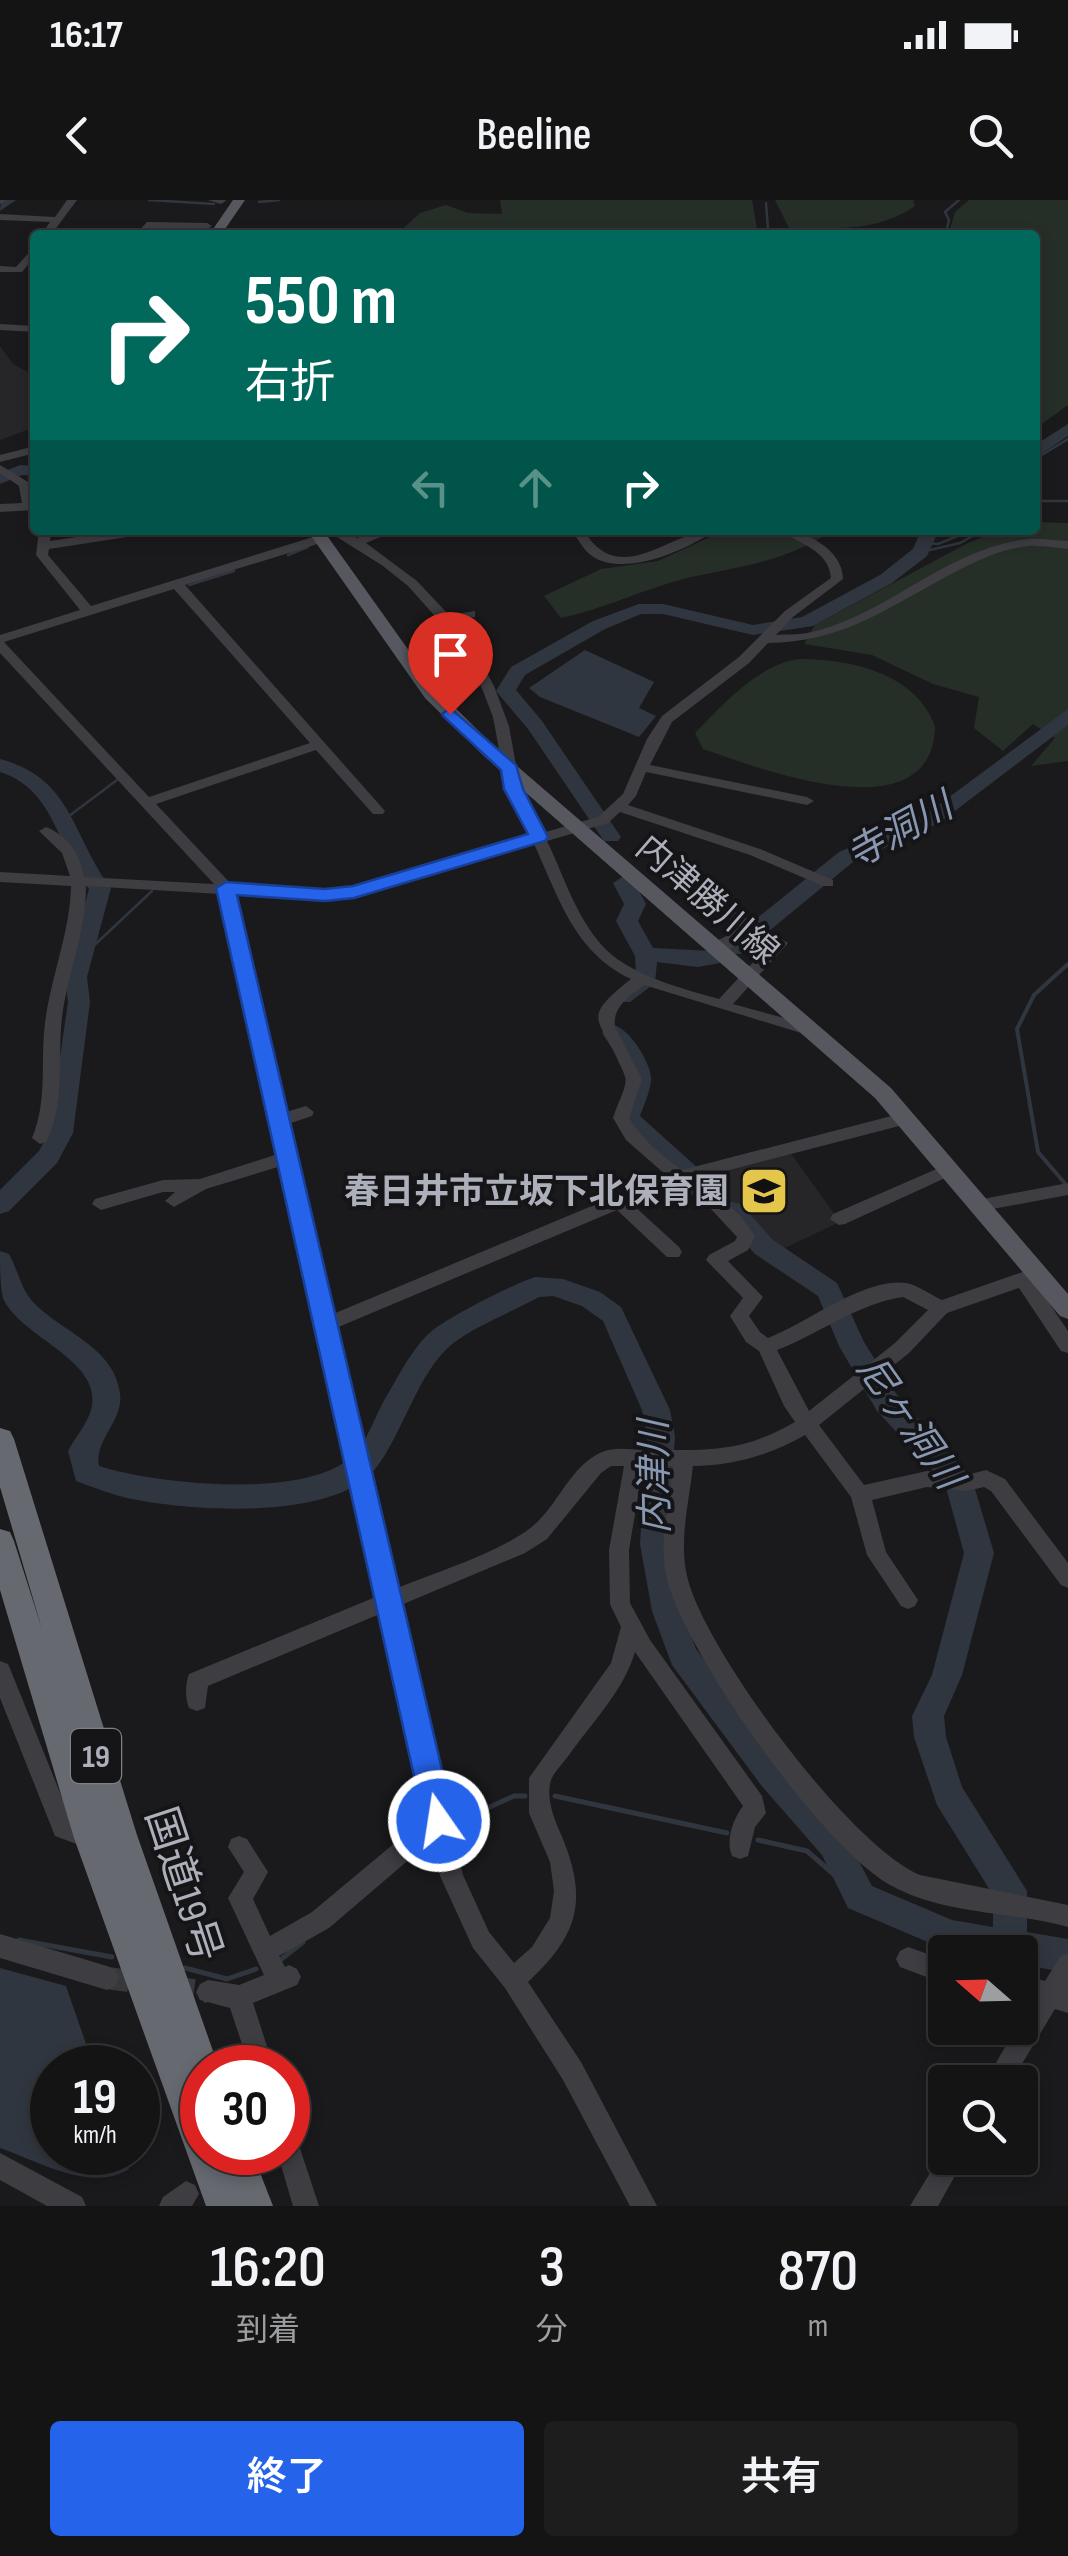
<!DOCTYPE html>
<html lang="ja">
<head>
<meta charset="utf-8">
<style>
	body { margin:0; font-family:"Sofia Sans Condensed","Noto Sans JP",sans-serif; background:#1d1d1e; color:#f1f3f6; height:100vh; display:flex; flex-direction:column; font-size:38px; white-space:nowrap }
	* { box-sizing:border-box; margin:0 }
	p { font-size:32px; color:#9d9ea0 }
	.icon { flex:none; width:55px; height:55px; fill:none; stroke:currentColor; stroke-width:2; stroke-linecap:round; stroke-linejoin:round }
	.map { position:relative; height:2006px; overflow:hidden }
	.details { display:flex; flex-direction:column; background:#141415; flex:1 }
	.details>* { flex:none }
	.hud { position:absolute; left:30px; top:30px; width:1010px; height:305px; border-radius:10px; box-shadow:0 5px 15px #0003,0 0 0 2px #333334; background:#00695c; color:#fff; overflow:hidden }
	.needle { width:65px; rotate:290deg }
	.tools { position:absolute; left:928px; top:1735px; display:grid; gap:20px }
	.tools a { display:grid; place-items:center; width:110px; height:110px; border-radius:10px; background:#141415; box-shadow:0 5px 15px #0003,0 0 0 2px #333334; font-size:50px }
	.speed { position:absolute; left:30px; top:1845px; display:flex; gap:20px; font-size:50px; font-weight:700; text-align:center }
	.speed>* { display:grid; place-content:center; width:130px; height:130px; border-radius:50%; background:#141415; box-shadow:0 5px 15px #0003,0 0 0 2px #333334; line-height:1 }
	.speed small { font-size:25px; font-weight:400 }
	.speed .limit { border:15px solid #d22; background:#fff; color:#111 }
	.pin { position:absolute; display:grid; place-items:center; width:85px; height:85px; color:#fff; margin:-102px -42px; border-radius:50% 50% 50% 0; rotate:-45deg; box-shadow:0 0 10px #0007 }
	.pin .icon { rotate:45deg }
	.me { position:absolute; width:110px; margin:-55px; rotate:347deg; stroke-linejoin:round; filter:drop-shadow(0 0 8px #0008) }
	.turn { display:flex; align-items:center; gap:35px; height:210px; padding:0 50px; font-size:45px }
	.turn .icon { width:130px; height:130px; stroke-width:2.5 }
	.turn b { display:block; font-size:70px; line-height:85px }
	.lanes { display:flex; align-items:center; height:95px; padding:0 50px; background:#0003; justify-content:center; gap:50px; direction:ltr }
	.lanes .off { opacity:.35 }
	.eta { display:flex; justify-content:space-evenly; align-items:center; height:170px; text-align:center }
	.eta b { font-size:60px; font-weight:600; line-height:70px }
	.button { display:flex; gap:20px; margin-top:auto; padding:20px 50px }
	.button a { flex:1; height:115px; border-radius:10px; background:#2563eb; color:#fff; font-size:40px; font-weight:600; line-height:115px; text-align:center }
	.button a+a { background:#1d1d1e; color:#f1f3f6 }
	.status { display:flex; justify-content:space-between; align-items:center; height:70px; padding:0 50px; background:#141415; direction:ltr }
	.status svg { height:28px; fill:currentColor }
	header { display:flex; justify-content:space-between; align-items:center; height:130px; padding:0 50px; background:#141415; font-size:45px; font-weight:600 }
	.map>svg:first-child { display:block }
</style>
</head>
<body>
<div class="status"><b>16:17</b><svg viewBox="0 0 49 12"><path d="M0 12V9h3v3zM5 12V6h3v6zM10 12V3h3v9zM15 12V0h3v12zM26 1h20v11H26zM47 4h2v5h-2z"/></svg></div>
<header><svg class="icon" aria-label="back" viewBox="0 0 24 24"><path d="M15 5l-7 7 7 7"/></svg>Beeline<svg class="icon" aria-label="search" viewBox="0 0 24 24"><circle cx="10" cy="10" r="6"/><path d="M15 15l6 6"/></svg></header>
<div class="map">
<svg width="1068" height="2006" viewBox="0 0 1068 2006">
	<rect width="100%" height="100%" fill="#1a1a1c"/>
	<path fill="#262629" d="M 0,146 L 13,164 L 35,176 L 35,227 L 0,240 Z
		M 790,952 L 840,1022 L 776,1052 L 729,1004 L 693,977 Z"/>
	<path fill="#262e28" d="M 500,0 L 752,0 L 757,29 L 708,35 L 369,35 L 397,34 L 420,13 L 446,5 L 468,13 L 502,14 Z
		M 775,0 L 913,0 L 915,6 C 878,32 833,29 789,28 Z
		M 969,0 L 1068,0 L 1068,205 L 1035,229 L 1035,35 L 948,35 L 955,12 Z
		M 1035,322 L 1068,323 L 1068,561 L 1031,566 L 1055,538 L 1033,524 L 1003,551 L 974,528 L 979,497 L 933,484 L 872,455 L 804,444 L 815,425 L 966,344 L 999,330 L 1035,330 Z
		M 725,330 L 771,330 L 782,337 L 805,334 L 804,330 L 833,330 C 784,363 741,366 687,378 C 644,389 604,409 561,418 L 544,396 L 601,369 L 658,361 Z
		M 799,459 C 850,459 916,473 935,526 C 933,636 759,568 703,549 L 695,533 C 722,505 759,464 799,459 Z"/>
	<path fill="#30363f" d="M 585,450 L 654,482 L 639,508 L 656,516 L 639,537 L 540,497 L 529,488 Z
		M 0,1768 L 66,1786 L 94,1867 L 52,1868 L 52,1952 L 123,1953 L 129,1969 C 91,1993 38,1961 0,1948 Z"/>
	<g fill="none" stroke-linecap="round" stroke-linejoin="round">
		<path stroke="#30363f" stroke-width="2.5" d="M 149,0 L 214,4
			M 259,2 L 279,0
			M 761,35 L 768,28 L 766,3
			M 932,35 L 946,33 L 949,20 L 945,12 L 959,0
			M 1035,259 L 1068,239
			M 1035,301 L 1068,301
			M 926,343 L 938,344 L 972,330
			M 921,352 L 960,343 L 983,330
			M 288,355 L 308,347
			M 189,385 L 234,371
			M 65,619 L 117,580
			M 85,754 L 152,691"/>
		<path stroke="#30363f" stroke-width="4" d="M 80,759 L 88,751
			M 1068,764 L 1034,795 L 1017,829 L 1038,952 L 1068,987"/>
		<path stroke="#30363f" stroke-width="5" d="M 555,1596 L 727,1633
			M 455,1623 L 514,1596 L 525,1596
			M 758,1640 L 807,1651 L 860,1697
			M 413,1656 L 429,1644
			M 19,1740 L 112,1757
			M 279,1761 L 303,1742
			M 185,1768 L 227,1779 L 256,1769"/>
		<path fill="#30363f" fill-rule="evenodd" d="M 16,0 L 0,11 L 1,0 Z
			M 1068,224 L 1068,236 L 1035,258 L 1035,245 Z
			M 20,265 L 35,266 L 35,276 L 22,275 L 0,284 L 0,273 Z
			M 921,330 L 939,330 L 927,356 L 892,383 L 813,426 L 753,435 L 663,414 L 641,414 L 605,429 L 525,475 L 516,490 L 542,521 L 621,637 L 618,641 L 604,641 L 528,529 L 496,491 L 511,467 L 593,421 L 639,404 L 663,404 L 753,425 L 802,417 L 880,375 L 913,349 Z
			M 1068,509 L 1068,525 L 939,623 L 853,662 L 741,754 L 725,754 L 722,749 L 725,744 L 839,652 L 925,615 Z
			M 0,559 C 73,578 72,637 111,688 L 87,777 L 90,802 L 73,933 L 57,963 L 9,1011 L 0,1014 L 0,990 L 39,951 L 49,933 L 68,802 L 65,777 L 89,689 C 57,649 56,590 0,572 Z
			M 624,676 L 632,678 L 646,704 L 638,721 L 653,748 L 712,751 L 723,758 L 720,763 L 698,767 L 657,762 L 655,783 L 630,802 L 614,802 L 611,797 L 636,775 L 635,756 L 616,721 L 624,704 L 613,683 Z
			M 614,825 C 630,830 649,860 651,877 C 652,888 644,904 640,916 L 710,979 L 713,985 L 710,991 L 692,991 L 615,918 C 632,870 629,875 602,833 Z
			M 732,1002 L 741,1004 L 773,1040 L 837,1083 L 864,1142 L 897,1195 L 972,1279 L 994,1353 L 962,1475 L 944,1516 L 946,1537 L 962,1587 L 1027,1691 L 1027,1732 L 1068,1739 L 1068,1773 L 1020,1764 L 1020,1752 L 951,1752 L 848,1708 L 822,1655 L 761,1585 L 672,1465 L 652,1411 L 640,1344 L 647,1236 L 642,1210 L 603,1121 L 582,1106 L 553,1096 L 539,1097 C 512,1112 477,1125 452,1144 C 418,1172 402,1235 376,1268 C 334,1322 187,1311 127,1298 C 110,1294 93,1287 76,1281 L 68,1251 C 75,1238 87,1224 91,1210 C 105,1160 20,1138 3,1098 C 0,1085 0,1066 0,1051 L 9,1054 C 18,1070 21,1090 34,1103 C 62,1132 114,1147 120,1193 C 124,1221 94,1239 99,1266 C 155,1284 314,1302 356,1252 C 370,1236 377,1210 389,1192 C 400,1173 416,1143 433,1130 C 453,1115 511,1085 535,1077 L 563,1079 L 600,1092 L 621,1107 L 670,1210 L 675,1236 L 668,1344 L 682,1411 L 696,1449 L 783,1565 L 844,1633 L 872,1686 L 952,1720 L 993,1727 L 993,1695 L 937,1605 L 914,1537 L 912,1516 L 932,1475 L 964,1353 L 945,1284 L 877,1211 L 839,1146 L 818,1096 L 755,1054 L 723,1018 L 719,1011 L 723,1004 Z"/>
		<path stroke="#37383c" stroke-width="22" stroke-dasharray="22 11" stroke-linecap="butt" d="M 107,1778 L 208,1792"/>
		<path fill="#3d3d42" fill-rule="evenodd" d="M 0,0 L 6,0 L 0,4 Z
			M 67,0 L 77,0 L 51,35 L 41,35 L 50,22 L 0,20 L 0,14 L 55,17 Z
			M 208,0 L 225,0 L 226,1 L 221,4 Z
			M 147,22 L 207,23 L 212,26 L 207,29 L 150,28 L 145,35 L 135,35 Z
			M 35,46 L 35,56 L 22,72 L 0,72 L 0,66 L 16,67 Z
			M 0,124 L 35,126 L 35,132 L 0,130 Z
			M 35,246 L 35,253 L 0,262 L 0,255 Z
			M 0,265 L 28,282 L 35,310 L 0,312 L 0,304 L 22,303 L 19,286 L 0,273 Z
			M 39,330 L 51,330 L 50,341 L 123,330 L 153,330 L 147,334 L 49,349 L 48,355 L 91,406 L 316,336 L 324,336 L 324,342 L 185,385 L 385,611 L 383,614 L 373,614 L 316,550 L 156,604 L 232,685 L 325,690 L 354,686 L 530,636 L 505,582 L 493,517 L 481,486 L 450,433 L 408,386 L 383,366 L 326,330 L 341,330 L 357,338 L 380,330 L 397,330 L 366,343 L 417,381 L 449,415 L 475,411 L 475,417 L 454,421 L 479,458 L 494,486 L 509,526 L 519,582 L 542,633 L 598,617 L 623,594 L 647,539 L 662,516 L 739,457 L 785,411 L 831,378 C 829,350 799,344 780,330 C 806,330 843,350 843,379 L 793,417 L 776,435 C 786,434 797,435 807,433 C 886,417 947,347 1029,339 C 1041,338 1055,341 1068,341 L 1068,349 C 1055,348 1041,345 1029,346 C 998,349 968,365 942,379 C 881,412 840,442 768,443 L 749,463 L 672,522 L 650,565 L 807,597 L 814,601 L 807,605 L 646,572 L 636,596 L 628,605 L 760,649 L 833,680 L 833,686 L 823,686 L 750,655 L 620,612 L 608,623 L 547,641 C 565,678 579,727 612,755 C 641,778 684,789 719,799 L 770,744 L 751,732 C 741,744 726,754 711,752 L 708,748 C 717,738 730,737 740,726 L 701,702 L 698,699 L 706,694 L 788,743 L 733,804 L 817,827 L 819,831 L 817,835 L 811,836 L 644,785 C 630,796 612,807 615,827 L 642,879 L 629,918 C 643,940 661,955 682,970 L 907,912 L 915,918 L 907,924 L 695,979 L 739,1014 L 755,1036 L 748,1050 L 728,1061 L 763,1097 L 749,1116 L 760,1132 L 768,1138 C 807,1123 865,1077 906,1083 C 918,1085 931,1095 942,1100 L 1037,1067 L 1043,1069 L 1046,1074 L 1043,1079 L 1035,1082 L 1068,1131 L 1068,1153 L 1061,1151 L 1019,1088 L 947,1113 L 909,1153 L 819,1225 L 864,1285 L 927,1271 L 967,1275 L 986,1270 L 1005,1279 L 1068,1363 L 1068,1388 L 1061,1385 L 991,1291 L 984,1287 L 967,1291 L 927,1287 L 872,1300 L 886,1352 L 918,1400 L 915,1406 L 908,1409 L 901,1406 L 867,1355 L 851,1297 L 805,1235 C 770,1255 733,1266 693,1266 C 689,1303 678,1343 688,1380 C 708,1454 849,1645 920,1675 L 1068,1705 L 1068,1727 C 1010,1711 944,1715 890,1685 C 821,1646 688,1457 667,1380 C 658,1343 669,1303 673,1266 L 643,1266 L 629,1350 L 630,1403 L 650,1440 L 762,1596 L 766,1613 L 755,1627 L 748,1656 L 740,1659 L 732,1656 C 725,1639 734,1618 743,1606 L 635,1452 C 624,1490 592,1523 569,1555 C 564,1562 554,1572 551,1580 C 546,1596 553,1617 560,1632 C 588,1697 581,1733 528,1782 L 581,1862 L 657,2006 L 630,2006 L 563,1880 L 505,1788 L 473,1748 L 440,1676 L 432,1640 L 329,1728 L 279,1756 L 285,1767 L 289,1765 L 297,1769 L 301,1777 L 297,1785 L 253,1803 L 274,1868 L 250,1868 L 230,1808 L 200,1800 L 196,1792 L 200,1784 L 208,1780 L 239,1785 L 264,1775 L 228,1698 L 244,1672 L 228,1647 L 231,1639 L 239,1636 L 247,1639 L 268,1672 L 253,1699 L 270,1736 L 312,1712 L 427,1616 L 382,1413 L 208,1486 L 205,1508 L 197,1511 L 189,1508 C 185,1498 185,1484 189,1474 L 378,1396 L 318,1132 L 314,1126 L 316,1122 L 281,966 L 206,989 L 174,1007 L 165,1001 L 175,992 L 163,992 L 101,1010 L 92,1004 L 95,999 L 163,980 L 200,979 L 278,954 L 269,921 L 270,918 L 220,694 L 86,686 C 86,729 70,768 63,810 C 56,855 67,901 46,942 L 40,944 L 32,938 C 48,900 40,863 45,823 C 51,776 70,733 71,686 L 0,682 L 0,672 L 70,676 L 62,653 L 39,631 L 46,627 C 68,636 80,653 84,677 L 214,684 L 0,453 L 0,435 L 80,410 L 36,355 ZM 174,389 L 310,543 L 149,597 L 4,442 ZM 534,644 C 559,698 574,752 631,779 C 579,820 600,817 620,865 C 621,866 626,878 626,880 C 625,891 616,907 613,918 L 626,940 L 666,975 L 333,1114 L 288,924 L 312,916 L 314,912 L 306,906 L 286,912 L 235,695 L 325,700 L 355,696 ZM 678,984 L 711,1009 L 737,1037 L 735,1041 L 709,1055 L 706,1060 L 743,1098 L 730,1116 L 746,1142 L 759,1151 L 784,1206 L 795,1222 C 742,1253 707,1250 648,1250 C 634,1250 615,1246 602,1252 C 569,1266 557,1309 529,1329 C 495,1354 437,1372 397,1388 L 336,1128 L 617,1010 L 667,1057 L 679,1057 L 682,1052 L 679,1047 L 632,1004 ZM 903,1097 L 928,1110 L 895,1143 L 809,1211 L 777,1150 C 821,1133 857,1104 903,1097 ZM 611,1266 L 624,1266 L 609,1350 L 610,1404 L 621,1427 L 611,1463 L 529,1578 L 529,1613 L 550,1662 L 554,1691 L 550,1718 L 532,1747 L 514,1763 L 489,1732 L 463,1675 L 401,1405 L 525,1353 L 547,1339 L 601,1273 Z
			M 579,330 L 591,330 L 588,337 C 625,386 671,330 715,330 C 688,350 623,378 592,356 C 585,351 581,344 576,337 Z
			M 948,964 L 954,966 L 957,970 L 954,974 L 845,1024 L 839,1025 L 830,1019 L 833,1014 Z
			M 1068,983 L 1068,995 L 977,1012 L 968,1006 L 977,1000 Z
			M 0,1461 L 8,1464 L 11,1471 L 71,1620 L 98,1630 L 101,1638 L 98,1646 L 90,1649 L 55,1636 L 0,1498 Z
			M 0,1734 L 107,1766 L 115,1770 L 119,1778 L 115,1786 L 107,1790 L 0,1758 Z
			M 908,1747 L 945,1760 L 945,1784 L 900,1767 L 896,1759 L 900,1751 Z
			M 1068,1753 L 1068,1813 L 1055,1809 L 1011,1882 L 985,1882 L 1016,1828 L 1020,1828 L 1020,1821 L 1032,1801 L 1020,1797 L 1020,1773 L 1045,1781 L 1060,1757 Z
			M 288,1935 L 297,1939 L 319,2006 L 293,2006 L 277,1952 L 288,1952 Z
			M 945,1948 L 945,1958 L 965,1958 L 938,2006 L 910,2006 Z
			M 0,1953 L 82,1997 L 86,2006 L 47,2006 L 0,1980 Z
			M 186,1981 L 195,1985 L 199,1994 L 192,2006 L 159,2006 L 163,1997 Z"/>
		<path fill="#57585f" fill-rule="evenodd" d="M 233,0 L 245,0 L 221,35 L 209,35 Z
			M 307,330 L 323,330 L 437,490 L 496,548 L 891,888 L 1068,1094 L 1068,1119 L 1060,1116 L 875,898 L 484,556 L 425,498 Z"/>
		<path fill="#676971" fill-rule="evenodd" d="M 0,1228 L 10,1231 L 14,1239 L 137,1635 L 219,1868 L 202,1868 L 202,1886 L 196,1884 L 202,1902 L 202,1952 L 252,1952 L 273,2006 L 206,2006 L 74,1638 L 0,1390 L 0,1329 L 10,1332 L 14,1341 L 42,1429 L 0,1287 Z"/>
	</g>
	<path fill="#2563eb" stroke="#184099" stroke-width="2.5" d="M 450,508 L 516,565 L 523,589 L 548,637 L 545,641 L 354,698 L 325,701 L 237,695 L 454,1621 L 449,1631 L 439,1635 L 429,1631 L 424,1621 L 216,688 L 226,682 L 325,689 L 353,686 L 528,634 L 504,589 L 501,570 L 444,517 L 442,514 Z"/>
	<defs>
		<g id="school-square" transform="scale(2.5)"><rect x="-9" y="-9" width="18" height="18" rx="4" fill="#e3c64a" stroke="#151517"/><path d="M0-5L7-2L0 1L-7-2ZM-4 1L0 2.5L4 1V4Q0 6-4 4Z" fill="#111"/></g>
	</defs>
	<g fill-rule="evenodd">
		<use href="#school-square" x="764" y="991"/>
	</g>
	<g text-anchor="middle" stroke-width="8" stroke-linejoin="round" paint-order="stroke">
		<rect fill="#151517" stroke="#7f8189" stroke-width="2.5" x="71" y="1529" width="50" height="54" rx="8"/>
		<g font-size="32" font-weight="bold" fill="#adafba">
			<text x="96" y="1567">19</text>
		</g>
		<g font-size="35" fill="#adafba" stroke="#151517">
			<text transform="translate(708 699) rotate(41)" y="12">内津勝川線</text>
		</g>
		<g font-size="35" font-weight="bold" fill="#adafba" stroke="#151517" text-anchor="end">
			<text x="729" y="1003">春日井市立坂下北保育園</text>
		</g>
		<g font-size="38" font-style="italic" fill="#8898b2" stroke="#151517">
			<text transform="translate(899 630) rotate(-29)" y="13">寺洞川</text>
			<text transform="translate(910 1222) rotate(55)" y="13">尼ヶ洞川</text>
			<text transform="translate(654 1277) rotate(-91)" y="13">内津川</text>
		</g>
		<g font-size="42" fill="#adafba" stroke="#151517">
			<text transform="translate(185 1684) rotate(72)" y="15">国道19号</text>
		</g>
	</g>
</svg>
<div class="tools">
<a><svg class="needle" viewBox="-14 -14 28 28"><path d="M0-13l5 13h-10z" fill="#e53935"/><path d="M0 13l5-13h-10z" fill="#9d9ea0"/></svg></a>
<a><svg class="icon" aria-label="search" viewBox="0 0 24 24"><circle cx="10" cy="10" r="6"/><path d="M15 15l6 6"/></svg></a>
</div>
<div class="speed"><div>19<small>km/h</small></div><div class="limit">30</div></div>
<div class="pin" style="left:450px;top:514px;background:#d93025"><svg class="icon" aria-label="arrive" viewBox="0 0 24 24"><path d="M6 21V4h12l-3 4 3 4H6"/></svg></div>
<svg class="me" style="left:439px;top:1621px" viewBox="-20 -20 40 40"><circle r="17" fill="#2563eb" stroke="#fff" stroke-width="3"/><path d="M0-11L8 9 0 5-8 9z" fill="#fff"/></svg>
<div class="hud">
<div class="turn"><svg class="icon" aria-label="right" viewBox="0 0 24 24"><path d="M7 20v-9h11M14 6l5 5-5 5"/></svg><div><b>550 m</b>右折</div></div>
<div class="lanes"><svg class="icon off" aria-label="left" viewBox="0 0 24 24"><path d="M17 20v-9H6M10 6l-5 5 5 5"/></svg><svg class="icon off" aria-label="ahead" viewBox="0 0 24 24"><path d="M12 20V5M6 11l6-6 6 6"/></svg><svg class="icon" aria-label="right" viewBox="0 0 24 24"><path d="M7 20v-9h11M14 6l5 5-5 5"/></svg></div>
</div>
</div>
<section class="details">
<div class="eta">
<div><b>16:20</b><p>到着</p></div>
<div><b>3</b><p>分</p></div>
<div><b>870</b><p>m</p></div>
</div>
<div class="button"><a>終了</a><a>共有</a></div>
</section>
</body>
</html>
